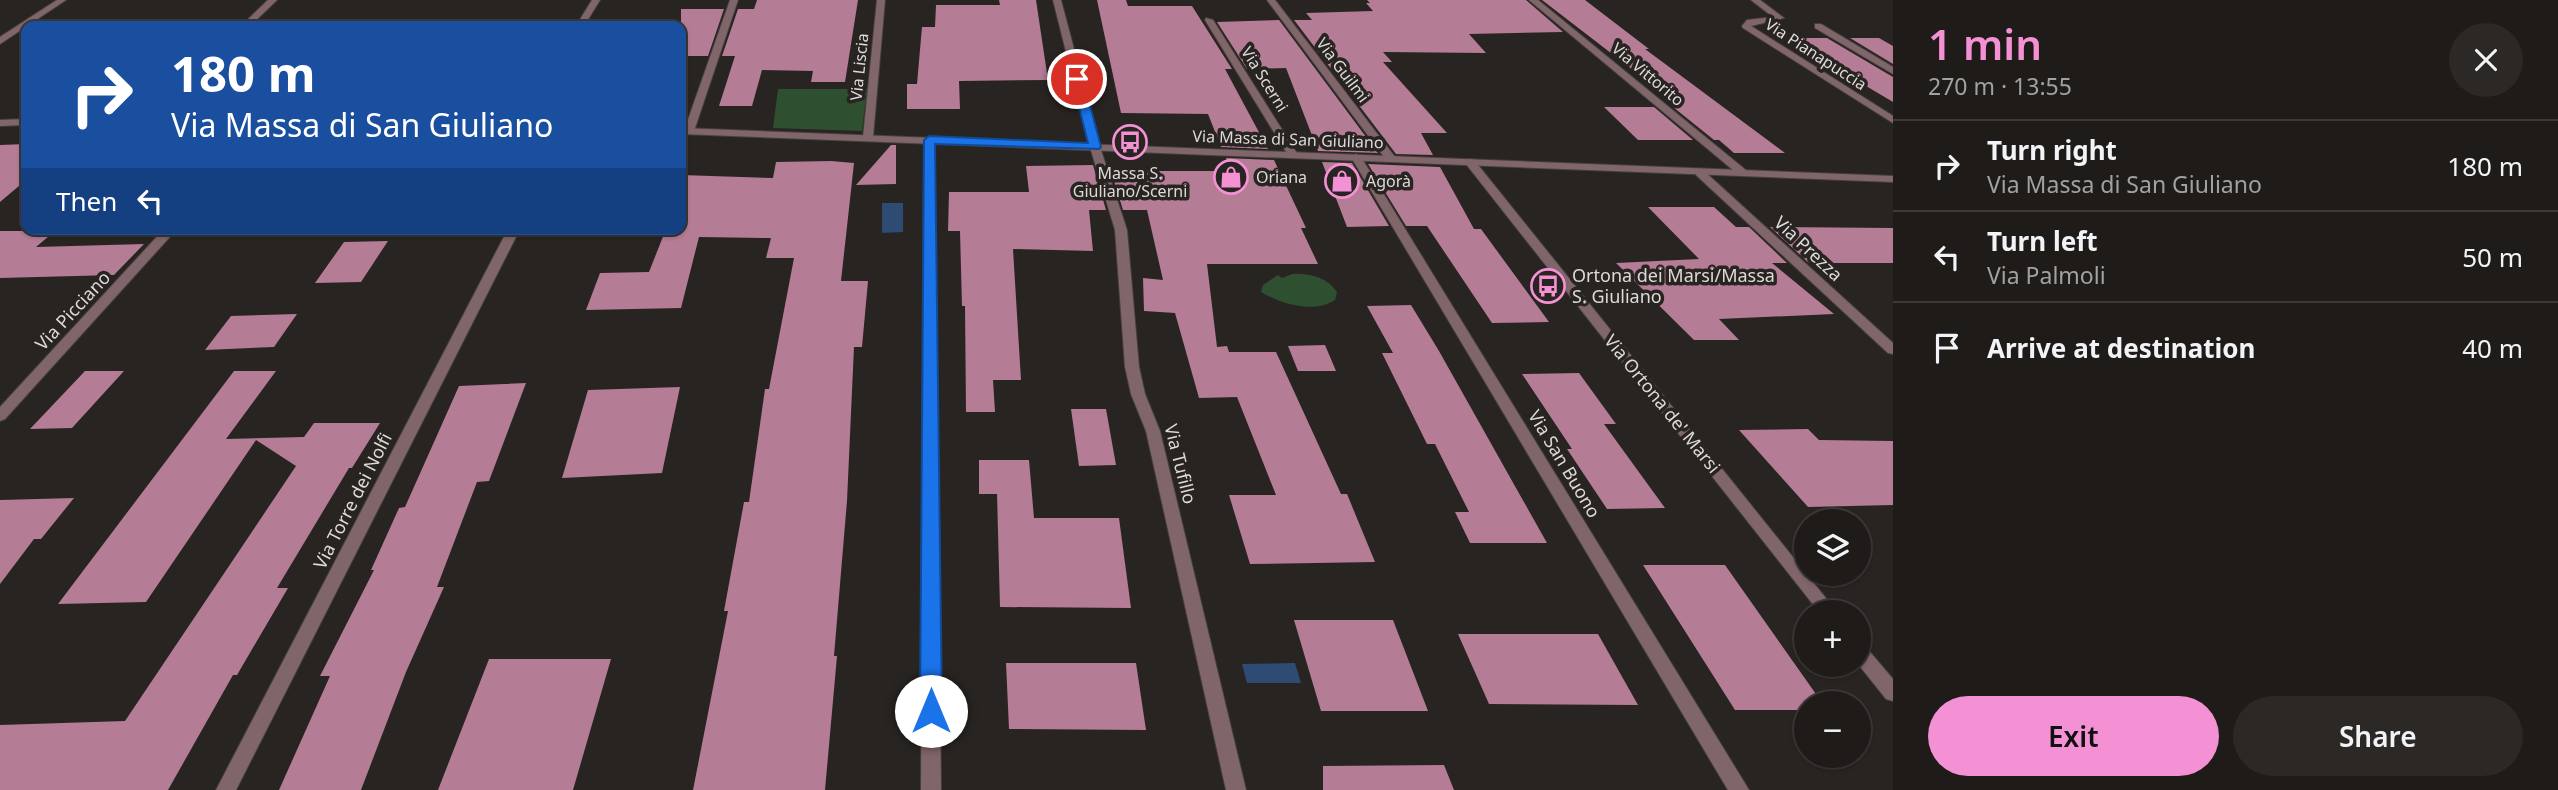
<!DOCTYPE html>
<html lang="en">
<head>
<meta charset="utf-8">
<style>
	body { margin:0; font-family:"Noto Sans",sans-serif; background:#2b2826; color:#f1f3f6; height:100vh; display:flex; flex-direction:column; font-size:26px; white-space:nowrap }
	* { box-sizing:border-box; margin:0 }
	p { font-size:23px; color:#a1a1a2 }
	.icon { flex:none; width:38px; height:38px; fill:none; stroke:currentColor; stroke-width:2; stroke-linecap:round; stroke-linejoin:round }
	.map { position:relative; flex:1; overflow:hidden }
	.side { display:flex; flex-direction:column; background:#1e1b19; width:665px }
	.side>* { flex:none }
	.hud { position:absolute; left:21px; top:21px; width:665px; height:214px; border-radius:14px; box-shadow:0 2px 5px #0004,0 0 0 2px #3c3938; background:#1a4fa0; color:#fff; overflow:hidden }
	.buttons { position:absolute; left:1794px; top:509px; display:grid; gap:14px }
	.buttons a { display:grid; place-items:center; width:77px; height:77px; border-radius:50%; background:#1e1b19; box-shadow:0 2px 5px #0004,0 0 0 2px #3c3938; font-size:35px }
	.pin { position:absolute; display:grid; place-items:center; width:60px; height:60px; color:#fff; margin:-30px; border:4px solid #fff; border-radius:50%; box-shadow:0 2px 7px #0007 }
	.me { position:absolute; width:77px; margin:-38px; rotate:0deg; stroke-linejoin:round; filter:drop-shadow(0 0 5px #0008) }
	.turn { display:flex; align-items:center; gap:24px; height:147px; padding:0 35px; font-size:32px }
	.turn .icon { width:91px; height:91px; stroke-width:2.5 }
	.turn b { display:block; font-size:49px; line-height:60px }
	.then { display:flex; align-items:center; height:66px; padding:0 35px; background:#0003; gap:14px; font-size:26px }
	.round { display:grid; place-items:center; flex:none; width:74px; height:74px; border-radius:37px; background:#2b2826 }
	.summary { display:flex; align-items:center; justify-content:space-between; height:119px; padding:0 35px }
	h1 { font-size:42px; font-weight:600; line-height:52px; color:#f491d4 }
	.button { display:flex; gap:14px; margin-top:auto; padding:14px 35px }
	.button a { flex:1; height:80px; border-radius:42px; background:#f491d4; color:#111; font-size:28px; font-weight:600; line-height:80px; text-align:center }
	.button a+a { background:#2b2826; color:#f1f3f6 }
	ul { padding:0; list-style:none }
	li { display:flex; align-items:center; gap:21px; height:91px; padding:0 35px; border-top:2px solid #3c3938 }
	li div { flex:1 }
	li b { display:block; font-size:26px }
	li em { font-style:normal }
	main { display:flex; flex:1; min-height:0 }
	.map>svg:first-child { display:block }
</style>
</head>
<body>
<main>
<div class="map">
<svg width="1893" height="790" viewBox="0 0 1893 790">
	<rect width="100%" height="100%" fill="#282421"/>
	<path fill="#2e4f30" d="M 778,89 L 867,89 L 862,131 L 773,128 Z
		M 1292,274 C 1309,273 1327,277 1337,292 L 1335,300 C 1314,314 1281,304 1261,292 L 1263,285 L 1278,275 L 1282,278 Z"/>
	<path fill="#2d4b73" d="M 882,203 L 903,203 L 903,232 L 882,233 Z
		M 1295,663 L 1301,683 L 1247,683 L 1242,664 Z"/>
	<path fill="#b47c95" d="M 757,0 L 858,0 L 845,82 L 811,82 L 813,71 L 762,70 L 752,106 L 719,106 L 735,56 L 722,56 L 738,9 L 754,9 Z
		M 999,0 L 1036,0 L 1048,80 L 959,81 L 960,109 L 907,109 L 907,84 L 917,84 L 922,27 L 935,27 L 936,5 L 1000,5 Z
		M 1097,0 L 1126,0 L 1128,6 L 1192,6 L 1232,69 L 1225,69 L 1268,149 L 1221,147 L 1208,114 L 1121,113 Z
		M 1367,0 L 1526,0 L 1563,32 L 1469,34 L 1486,53 L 1383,52 L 1392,62 L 1383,62 L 1447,133 L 1421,133 L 1433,155 L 1396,154 L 1294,20 L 1312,20 L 1306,13 L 1373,11 L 1366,3 L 1370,3 Z
		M 1542,0 L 1585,0 L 1649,49 L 1645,49 L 1785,153 L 1734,153 L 1719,140 L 1714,140 L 1673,107 L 1681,107 Z
		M 681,9 L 724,9 L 708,56 L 681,56 Z
		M 1279,20 L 1378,153 L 1318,151 L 1286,68 L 1247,69 L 1217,22 Z
		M 1785,38 L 1827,38 L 1893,77 L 1893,102 Z
		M 1850,38 L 1879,38 L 1893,46 L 1893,64 Z
		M 1604,107 L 1654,107 L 1693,140 L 1638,140 Z
		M 26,144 L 26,180 L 0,202 L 0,145 Z
		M 891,145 L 896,145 L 896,184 L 856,185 Z
		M 1226,158 L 1274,160 L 1306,228 L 1301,228 L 1318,264 L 1207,264 L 1217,347 L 1227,346 L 1229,352 L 1276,352 L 1341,494 L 1347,494 L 1375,562 L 1250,564 L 1229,495 L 1276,495 L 1237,397 L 1199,398 L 1175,313 L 1144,311 L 1143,278 L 1163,280 L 1147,210 L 1123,210 L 1111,171 L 1231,171 Z
		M 831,161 L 854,163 L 841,281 L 868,281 L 862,347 L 854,347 L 847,501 L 834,656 L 837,656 L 825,790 L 693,790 L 728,611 L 724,611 L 744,502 L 749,502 L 765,389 L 769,389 L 794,258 L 766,258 L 771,238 L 699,237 L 681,308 L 586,310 L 600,273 L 649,272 L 666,229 L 681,229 L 681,175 L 773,178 L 776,162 Z
		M 1322,162 L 1352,163 L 1389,226 L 1347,227 Z
		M 1368,164 L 1440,167 L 1474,229 L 1481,229 L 1549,322 L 1492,323 L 1427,226 L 1406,226 Z
		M 1093,165 L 1106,210 L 1089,210 L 1093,251 L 1013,249 L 1021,380 L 993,380 L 995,412 L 966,412 L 965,306 L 962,306 L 960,231 L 948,231 L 949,192 L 1029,192 L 1026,166 Z
		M 1648,207 L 1714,207 L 1736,227 L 1749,227 L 1787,263 L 1772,263 L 1834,314 L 1719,319 L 1739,340 L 1694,340 L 1616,263 L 1699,259 Z
		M 1770,227 L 1893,228 L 1893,263 L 1809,263 Z
		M 0,231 L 55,231 L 36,247 L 144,244 L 114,275 L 0,278 Z
		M 388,241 L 361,282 L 315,283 L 344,242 Z
		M 1411,305 L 1439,351 L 1547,543 L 1470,543 L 1455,512 L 1469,512 L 1435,444 L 1427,444 L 1382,353 L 1393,353 L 1367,306 Z
		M 297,314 L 274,347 L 205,350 L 231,316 Z
		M 1325,345 L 1336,371 L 1298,371 L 1288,346 Z
		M 85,371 L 124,371 L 72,428 L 30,429 Z
		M 234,371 L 276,371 L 226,439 L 304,437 L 314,423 L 380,423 L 352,468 L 349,468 L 277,588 L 288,588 L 237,675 L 233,675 L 168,790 L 0,790 L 0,725 L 125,721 L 296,466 L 256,440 L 146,602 L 58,604 Z
		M 1579,373 L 1616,424 L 1604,424 L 1665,508 L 1607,509 L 1567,449 L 1572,449 L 1522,374 Z
		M 526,383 L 489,481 L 477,482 L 437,587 L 444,587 L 406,672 L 361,790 L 279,790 L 330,676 L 320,676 L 374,570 L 371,570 L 399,508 L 405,507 L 459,386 Z
		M 680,387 L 662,473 L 562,478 L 588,390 Z
		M 1071,409 L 1106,409 L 1116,465 L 1079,466 Z
		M 1808,429 L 1819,440 L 1893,441 L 1893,505 L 1808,507 L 1739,430 Z
		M 979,460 L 1029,460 L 1034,518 L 1119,518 L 1131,608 L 1000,607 L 997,494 L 979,494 Z
		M 74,498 L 41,539 L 34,539 L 0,584 L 0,500 Z
		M 1643,565 L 1725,565 L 1823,704 L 1806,704 L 1806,710 L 1735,710 Z
		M 1294,620 L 1393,620 L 1428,711 L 1321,711 Z
		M 1458,634 L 1598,634 L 1638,705 L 1489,704 Z
		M 489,659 L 611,659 L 573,790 L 438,790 Z
		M 1006,663 L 1136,663 L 1146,730 L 1009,729 Z
		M 1444,765 L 1454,790 L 1323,790 L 1323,766 Z"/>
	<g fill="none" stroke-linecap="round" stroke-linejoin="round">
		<g stroke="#45413e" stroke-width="2">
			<path id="minor" d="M 57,0 L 66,0 L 0,44 L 0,37 Z
				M 268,0 L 277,0 L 250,26 L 241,26 Z
				M 592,0 L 600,0 L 584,26 L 576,26 Z
				M 730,0 L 738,0 L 694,131 L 685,133 L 684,131 Z
				M 877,0 L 885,0 L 873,137 L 868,140 L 863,137 Z
				M 1053,0 L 1061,0 L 1100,147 L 1127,230 L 1139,367 L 1145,394 L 1160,431 L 1246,790 L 1226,790 L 1146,431 L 1131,394 L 1125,367 L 1115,230 L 1090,147 Z
				M 1267,0 L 1275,0 L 1395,157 L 1395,161 L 1387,161 Z
				M 1529,0 L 1538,0 L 1747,171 L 1747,175 L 1739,175 Z
				M 1751,0 L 1760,0 L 1784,18 L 1751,26 L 1893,116 L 1893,123 L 1743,28 L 1742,26 L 1747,20 L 1773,17 Z
				M 1206,18 L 1213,20 L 1298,155 L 1297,157 L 1293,158 L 1288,155 L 1205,20 Z
				M 1815,24 L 1821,24 L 1893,67 L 1893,74 L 1815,28 Z
				M 929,137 L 934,140 L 941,790 L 921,790 L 924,140 Z
				M 1356,154 L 1361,157 L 1749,790 L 1728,790 L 1351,157 Z
				M 1470,159 L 1474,160 L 1837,612 L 1819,612 L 1466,164 L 1465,162 Z
				M 1700,170 L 1704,171 L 1893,343 L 1893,354 L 1888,353 L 1696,175 L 1696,171 Z
				M 164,229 L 177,229 L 5,419 L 0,421 L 0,407 Z
				M 508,229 L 520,229 L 236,790 L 216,790 Z
				M 1858,643 L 1864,645 L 1893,679 L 1893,701 L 1886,699 L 1858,664 Z"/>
		</g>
		<g stroke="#45413e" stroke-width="2">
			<path id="tertiary" d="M 26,119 L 26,125 L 0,126 L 0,120 Z
				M 681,128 L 1893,176 L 1893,182 L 681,134 Z"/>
		</g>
		<use href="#minor" fill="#80656a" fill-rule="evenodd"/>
		<use href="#tertiary" fill="#80656a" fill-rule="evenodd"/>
	</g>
	<path fill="#1a73e8" stroke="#114b97" stroke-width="2" d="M 1077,76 L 1083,79 L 1101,147 L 1099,149 L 935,144 L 942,711 L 939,717 L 931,720 L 923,717 L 920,711 L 924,140 L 929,136 L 1088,143 L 1072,79 Z"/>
	<defs>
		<g id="bus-ring" transform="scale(1.75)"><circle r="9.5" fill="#282421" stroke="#f491d4" stroke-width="1.5"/><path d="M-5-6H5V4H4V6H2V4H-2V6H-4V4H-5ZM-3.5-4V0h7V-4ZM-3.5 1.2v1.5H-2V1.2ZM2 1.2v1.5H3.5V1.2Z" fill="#f491d4"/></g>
		<g id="shop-ring" transform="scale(1.75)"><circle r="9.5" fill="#282421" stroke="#f491d4" stroke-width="1.5"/><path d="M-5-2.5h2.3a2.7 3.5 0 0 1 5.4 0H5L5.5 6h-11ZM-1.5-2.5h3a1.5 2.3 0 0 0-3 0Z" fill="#f491d4"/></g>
	</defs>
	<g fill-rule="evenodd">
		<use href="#bus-ring" x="1130" y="142"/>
		<use href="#shop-ring" x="1231" y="177"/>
		<use href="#shop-ring" x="1342" y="181"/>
		<use href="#bus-ring" x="1548" y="286"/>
	</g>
	<g text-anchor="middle" stroke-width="7" stroke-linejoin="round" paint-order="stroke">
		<g font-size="16" fill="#dddad8" stroke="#282421">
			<text transform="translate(1816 54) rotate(33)" y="6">Via Pianapuccia</text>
			<text transform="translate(859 67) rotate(-84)" y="6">Via Liscia</text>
			<text transform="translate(1343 70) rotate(53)" y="6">Via Guilmi</text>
			<text transform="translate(1648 74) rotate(40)" y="6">Via Vittorito</text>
			<text transform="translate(1265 79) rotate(58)" y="6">Via Scerni</text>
			<text transform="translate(1288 139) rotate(2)" y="6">Via Massa di San Giuliano</text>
		</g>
		<g font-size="16" fill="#dddad8" stroke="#282421" text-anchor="start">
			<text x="1130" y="179" text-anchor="middle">Massa S.<tspan x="1130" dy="18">Giuliano/Scerni</tspan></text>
			<text x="1256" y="183">Oriana</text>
			<text x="1366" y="187">Agorà</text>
		</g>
		<g font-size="18" fill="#dddad8" stroke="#282421">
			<text transform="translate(1808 249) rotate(43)" y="6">Via Prezza</text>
			<text transform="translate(73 311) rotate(-47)" y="6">Via Picciano</text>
			<text transform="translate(1662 404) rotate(51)" y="6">Via Ortona de' Marsi</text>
			<text transform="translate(1180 464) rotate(76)" y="6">Via Tufillo</text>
			<text transform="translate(1564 464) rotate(59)" y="6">Via San Buono</text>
			<text transform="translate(353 501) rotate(-63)" y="6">Via Torre dei Nolfi</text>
		</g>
		<g font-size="18" fill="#dddad8" stroke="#282421" text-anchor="start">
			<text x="1572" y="282">Ortona dei Marsi/Massa<tspan x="1572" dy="21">S. Giuliano</tspan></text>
		</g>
	</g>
</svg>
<div class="buttons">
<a><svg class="icon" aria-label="layers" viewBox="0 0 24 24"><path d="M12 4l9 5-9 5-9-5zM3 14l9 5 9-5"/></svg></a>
<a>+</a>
<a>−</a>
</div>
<div class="pin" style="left:1077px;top:79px;background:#d93025"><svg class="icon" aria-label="arrive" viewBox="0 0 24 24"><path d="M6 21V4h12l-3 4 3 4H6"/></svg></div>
<svg class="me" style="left:931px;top:711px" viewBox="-20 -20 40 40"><circle r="19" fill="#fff"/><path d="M0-13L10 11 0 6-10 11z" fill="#1a73e8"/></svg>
<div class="hud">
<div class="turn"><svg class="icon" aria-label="right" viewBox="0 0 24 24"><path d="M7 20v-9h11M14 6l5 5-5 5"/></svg><div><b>180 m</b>Via Massa di San Giuliano</div></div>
<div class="then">Then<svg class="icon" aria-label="left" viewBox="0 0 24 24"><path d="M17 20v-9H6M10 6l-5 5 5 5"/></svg></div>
</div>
</div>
<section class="side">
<div class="summary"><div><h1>1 min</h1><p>270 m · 13:55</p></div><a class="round"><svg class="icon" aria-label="close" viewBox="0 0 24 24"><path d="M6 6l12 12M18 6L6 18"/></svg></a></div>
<ul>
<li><svg class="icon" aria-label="right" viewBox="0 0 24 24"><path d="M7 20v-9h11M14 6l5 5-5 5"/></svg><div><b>Turn right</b><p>Via Massa di San Giuliano</p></div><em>180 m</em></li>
<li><svg class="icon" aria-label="left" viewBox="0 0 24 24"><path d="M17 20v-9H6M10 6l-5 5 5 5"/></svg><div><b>Turn left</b><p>Via Palmoli</p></div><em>50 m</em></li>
<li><svg class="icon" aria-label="arrive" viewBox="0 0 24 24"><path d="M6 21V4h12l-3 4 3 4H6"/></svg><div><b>Arrive at destination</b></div><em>40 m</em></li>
</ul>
<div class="button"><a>Exit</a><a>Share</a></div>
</section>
</main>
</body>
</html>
